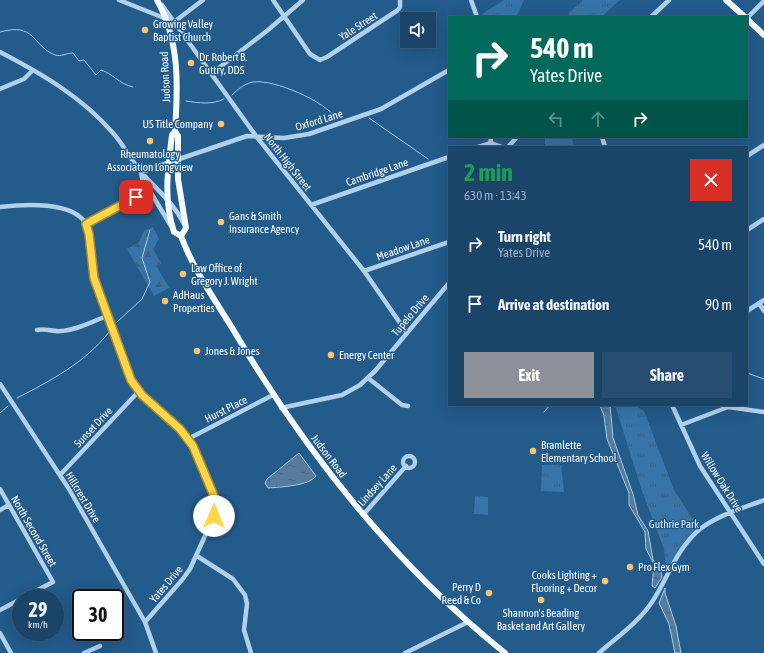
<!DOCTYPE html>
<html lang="en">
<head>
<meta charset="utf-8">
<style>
	body { margin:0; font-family:"Asap Condensed",sans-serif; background:#274e71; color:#f1f3f6; height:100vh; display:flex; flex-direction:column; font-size:15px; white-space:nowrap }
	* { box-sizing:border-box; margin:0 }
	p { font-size:13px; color:#9fb0c0 }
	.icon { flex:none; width:22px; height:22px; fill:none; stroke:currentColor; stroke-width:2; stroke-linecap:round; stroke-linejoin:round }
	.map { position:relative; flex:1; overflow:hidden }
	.sheet { position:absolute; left:448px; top:146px; width:300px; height:260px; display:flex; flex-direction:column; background:#1a4468; border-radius:0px; box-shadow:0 4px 16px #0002,0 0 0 1px #385c7c }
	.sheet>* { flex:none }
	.hud { position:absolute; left:448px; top:16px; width:300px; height:122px; border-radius:0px; box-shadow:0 4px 16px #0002,0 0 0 1px #385c7c; background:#00695c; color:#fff; overflow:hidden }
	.buttons { position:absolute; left:400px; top:12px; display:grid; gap:8px }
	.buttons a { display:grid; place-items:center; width:36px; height:36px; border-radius:0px; background:#1a4468; box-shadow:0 4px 16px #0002,0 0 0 1px #385c7c; font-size:20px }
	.speed { position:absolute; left:12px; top:589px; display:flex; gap:8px; font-size:20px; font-weight:700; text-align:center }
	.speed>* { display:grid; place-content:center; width:52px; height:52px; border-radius:50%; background:#1a4468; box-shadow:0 4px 16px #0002,0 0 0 1px #385c7c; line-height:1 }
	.speed small { font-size:10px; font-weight:400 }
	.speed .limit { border:2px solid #111; border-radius:6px; background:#fff; color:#111 }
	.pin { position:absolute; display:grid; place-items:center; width:34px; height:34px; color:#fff; margin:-17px; border-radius:8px; box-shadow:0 2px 6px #0006 }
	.me { position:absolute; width:44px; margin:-22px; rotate:1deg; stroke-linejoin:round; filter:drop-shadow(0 0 3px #0008) }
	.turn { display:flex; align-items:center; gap:14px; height:84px; padding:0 16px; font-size:18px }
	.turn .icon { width:52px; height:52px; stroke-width:2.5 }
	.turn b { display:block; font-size:28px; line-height:34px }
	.lanes { display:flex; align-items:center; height:38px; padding:0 16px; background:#0003; justify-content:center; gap:20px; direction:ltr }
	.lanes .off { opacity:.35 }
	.round { display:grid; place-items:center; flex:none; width:42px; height:42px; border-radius:0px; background:#274e71 }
	.head { display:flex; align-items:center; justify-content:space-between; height:68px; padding:0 16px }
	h1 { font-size:24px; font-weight:700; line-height:30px; color:#1e9e55 }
	.cta { display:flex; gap:8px; margin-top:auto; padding:8px 16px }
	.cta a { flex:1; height:46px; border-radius:0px; background:#8c9099; color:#fff; font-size:16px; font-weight:700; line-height:46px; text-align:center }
	.cta a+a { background:#274e71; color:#f1f3f6 }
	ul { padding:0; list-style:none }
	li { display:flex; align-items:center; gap:12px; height:60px; padding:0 16px }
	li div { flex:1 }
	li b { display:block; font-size:15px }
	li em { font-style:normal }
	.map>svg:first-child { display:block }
</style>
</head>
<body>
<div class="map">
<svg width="764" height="653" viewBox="0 0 764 653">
	<defs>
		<pattern id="forest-firs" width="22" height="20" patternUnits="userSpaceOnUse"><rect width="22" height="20" fill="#3775a8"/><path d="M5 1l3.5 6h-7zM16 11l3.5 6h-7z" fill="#435e75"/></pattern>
		<pattern id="park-tufts" width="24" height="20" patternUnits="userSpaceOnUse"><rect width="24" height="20" fill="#3775a8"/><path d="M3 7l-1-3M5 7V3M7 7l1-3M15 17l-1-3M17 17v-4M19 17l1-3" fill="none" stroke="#435e75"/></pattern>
		<pattern id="water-ripples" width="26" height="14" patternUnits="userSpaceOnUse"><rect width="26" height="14" fill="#557b9d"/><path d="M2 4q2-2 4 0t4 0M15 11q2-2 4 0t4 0" fill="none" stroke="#506474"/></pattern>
	</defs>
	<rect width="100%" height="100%" fill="#235b8b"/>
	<path fill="#3775a8" d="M 475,496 L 488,497 L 488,515 L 474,514 Z"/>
	<path fill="url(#forest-firs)" d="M 153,227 L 159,239 L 153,249 L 161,263 L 157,267 L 169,288 L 154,296 L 127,249 L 139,242 L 144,231 Z"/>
	<path fill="url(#park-tufts)" d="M 504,0 L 524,0 L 516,17 L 483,17 L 482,14 Z
		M 583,0 L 620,0 L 601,17 L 565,17 Z
		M 545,137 L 572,137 L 573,147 L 545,147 Z
		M 615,405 L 635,405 L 644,411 L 674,490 L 698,527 L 683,543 L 666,570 L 664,549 L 642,491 Z
		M 542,465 L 561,465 L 564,492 L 541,491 Z"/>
	<path fill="url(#water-ripples)" stroke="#a5ccec" d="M 600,405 L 610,405 L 613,438 L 633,494 L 638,515 L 648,531 L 653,560 L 656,563 L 656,567 L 661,571 L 662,577 L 655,588 L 652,586 L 654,564 L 646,549 L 645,532 L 629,505 L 629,493 L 607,439 L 604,416 Z
		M 299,453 L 316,476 C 309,486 280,487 268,488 L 265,483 L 267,479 Z
		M 665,588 L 665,593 L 676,626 L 681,653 L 675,653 L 669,624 L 659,603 Z"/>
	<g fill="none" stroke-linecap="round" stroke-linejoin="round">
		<path stroke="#a5ccec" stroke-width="1" d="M 0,32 C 36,22 31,45 55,55 C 61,57 67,53 73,53 L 79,61 L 84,60 L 96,75 L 101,70 C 112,73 119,84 133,87
			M 232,95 C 238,89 244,84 253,82 C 274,79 325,101 337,119
			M 186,101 C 199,103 212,105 224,99
			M 369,118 L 428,159
			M 117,322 L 142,299 L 150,282 L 142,258 L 150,230
			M 747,373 L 764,379
			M 17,398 C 50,381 85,363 109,332
			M 544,412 L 550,405
			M 0,413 L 8,406"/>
		<path stroke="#b1d1eb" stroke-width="4.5" d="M 119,0 L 174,22 L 203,0
			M 273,0 L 310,54 L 320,60 L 327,57 L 398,10 L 400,7 L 400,0
			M 471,0 L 477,17
			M 162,5 L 256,136 L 364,271 L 407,333
			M 651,17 L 669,0
			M 747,18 L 764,1
			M 0,52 C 42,74 82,97 113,133 C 124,145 131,161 142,173 C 157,190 174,203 184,224
			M 211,74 L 268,30 L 303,0
			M 0,89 L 24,79 L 33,70
			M 602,137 L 605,147
			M 478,147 L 491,143 L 502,147
			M 490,147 L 491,137
			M 508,147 L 517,137
			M 747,156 L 764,145
			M 141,172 L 247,136 L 284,138 L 309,134 L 381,109 L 449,70
			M 141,172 L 142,178 L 171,226
			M 149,190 L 86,224 L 89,234 L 94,277 L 131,380 L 142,395 L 180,429 L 188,439 L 200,460 L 215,500 L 214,516 L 190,569 L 182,580 L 145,622 L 156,653
			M 311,205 L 449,157
			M 0,207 C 24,204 73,201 86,224
			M 747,230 L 764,219
			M 364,271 L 449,242
			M 759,303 L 764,311
			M 747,311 L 764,300
			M 37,330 C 45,328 53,332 61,331 C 77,330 94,321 109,315
			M 368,378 L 402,405 L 408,406
			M 0,384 L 69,489 L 145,622
			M 672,405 L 700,466 L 764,564
			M 281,408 L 342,395 L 360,385 L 375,371 L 449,283
			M 681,425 L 728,407 L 764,412
			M 188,439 L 273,395
			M403 462a6 6 0 1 1 12 0a6 6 0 1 1-12 0Z
			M 60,475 L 139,391
			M 0,489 L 53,582 L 22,598
			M 0,510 L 9,505
			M 363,515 L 406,466
			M 197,556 L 233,579 L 245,595 L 247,604 L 244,630 L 251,653
			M 0,610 L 21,599
			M 0,633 L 11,653
			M 84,653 L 100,646
			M 405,653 L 468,622
			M 599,653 C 617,637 638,623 652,602 C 668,578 676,549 700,529 C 718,515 743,508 764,500"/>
		<path stroke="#f5fafe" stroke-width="6" d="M 157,0 C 180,41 178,86 175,131 L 172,135 C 168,168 163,199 174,232 L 181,236 C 193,269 215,300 234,331 C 306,453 394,564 505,653
			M 726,0 L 745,17
			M 747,19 L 764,35
			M 175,131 L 178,136 L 178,179 L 186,228 L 181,236"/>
	</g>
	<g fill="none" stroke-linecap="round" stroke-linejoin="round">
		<g stroke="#a68a30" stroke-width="10">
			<path id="route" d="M 136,197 L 86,224 L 89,234 L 94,278 L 131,380 L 142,395 L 180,429 L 193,446 L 214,496 L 216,505 L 214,516"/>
		</g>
		<use href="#route" stroke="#ffd54a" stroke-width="7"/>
	</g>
	<g fill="#f6c474" stroke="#235b8b" stroke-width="1.5">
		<circle cx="145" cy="30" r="4"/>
		<circle cx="191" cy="63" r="4"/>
		<circle cx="221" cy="124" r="4"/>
		<circle cx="150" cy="141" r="4"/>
		<circle cx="221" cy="222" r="4"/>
		<circle cx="183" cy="274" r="4"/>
		<circle cx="165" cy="301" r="4"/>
		<circle cx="197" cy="351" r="4"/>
		<circle cx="331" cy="355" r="4"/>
		<circle cx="533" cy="451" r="4"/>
		<circle cx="630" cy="567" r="4"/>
		<circle cx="605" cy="581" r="4"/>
		<circle cx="489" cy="593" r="4"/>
		<circle cx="541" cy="600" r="4"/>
	</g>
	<g text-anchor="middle" stroke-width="3" stroke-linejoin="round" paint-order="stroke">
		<g font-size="11" fill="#fff" stroke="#235b8b" text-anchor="start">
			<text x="153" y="28">Growing Valley<tspan x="153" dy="13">Baptist Church</tspan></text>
			<text x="199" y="61">Dr. Robert B.<tspan x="199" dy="13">Guttry, DDS</tspan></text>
			<text x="213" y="128" text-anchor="end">US Title Company</text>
			<text x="150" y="158" text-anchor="middle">Rheumatology<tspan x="150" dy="13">Association Longview</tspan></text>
			<text x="229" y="220">Gans &amp; Smith<tspan x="229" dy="13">Insurance Agency</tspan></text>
			<text x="191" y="272">Law Office of<tspan x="191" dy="13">Gregory J. Wright</tspan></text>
			<text x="173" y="299">AdHaus<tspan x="173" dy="13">Properties</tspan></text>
			<text x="205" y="355">Jones &amp; Jones</text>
			<text x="339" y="359">Energy Center</text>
			<text x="541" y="449">Bramlette<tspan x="541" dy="13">Elementary School</tspan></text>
			<text x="638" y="571">Pro Flex Gym</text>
			<text x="597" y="579" text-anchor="end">Cooks Lighting +<tspan x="597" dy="13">Flooring + Decor</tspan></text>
			<text x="481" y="591" text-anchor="end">Perry D<tspan x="481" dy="13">Reed &amp; Co</tspan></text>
			<text x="541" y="617" text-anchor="middle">Shannon's Beading<tspan x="541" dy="13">Basket and Art Gallery</tspan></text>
		</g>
		<g font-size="11" fill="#fff" stroke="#235b8b">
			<text transform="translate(358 26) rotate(-33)" y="4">Yale Street</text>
			<text transform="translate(165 77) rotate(-93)" y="4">Judson Road</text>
			<text transform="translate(319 120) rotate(-17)" y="4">Oxford Lane</text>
			<text transform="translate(288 162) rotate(52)" y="4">North High Street</text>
			<text transform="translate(377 172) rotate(-19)" y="4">Cambridge Lane</text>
			<text transform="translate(403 248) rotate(-19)" y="4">Meadow Lane</text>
			<text transform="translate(410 315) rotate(-50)" y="4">Tupelo Drive</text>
			<text transform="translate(226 409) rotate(-27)" y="4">Hurst Place</text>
			<text transform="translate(93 427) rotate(-47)" y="4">Sunset Drive</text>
			<text transform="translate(329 456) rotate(53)" y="4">Judson Road</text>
			<text transform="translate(722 482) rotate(58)" y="4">Willow Oak Drive</text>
			<text transform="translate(377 485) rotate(-48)" y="4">Lindsey Lane</text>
			<text transform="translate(83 497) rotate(59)" y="4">Hillcrest Drive</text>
			<text transform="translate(34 531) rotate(60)" y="4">North Second Street</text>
			<text transform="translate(166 584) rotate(-50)" y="4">Yates Drive</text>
		</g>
		<g font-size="11" fill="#d6e9f8" stroke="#235b8b">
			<text x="674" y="528">Guthrie Park</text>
		</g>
	</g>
</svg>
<div class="buttons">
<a><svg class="icon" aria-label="sound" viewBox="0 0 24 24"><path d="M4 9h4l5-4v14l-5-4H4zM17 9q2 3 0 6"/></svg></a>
</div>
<div class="speed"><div>29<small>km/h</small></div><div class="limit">30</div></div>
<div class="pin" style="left:136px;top:197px;background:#d93025"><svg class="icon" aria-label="arrive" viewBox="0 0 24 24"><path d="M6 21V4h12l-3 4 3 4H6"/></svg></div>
<svg class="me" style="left:214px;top:516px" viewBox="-20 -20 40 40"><circle r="19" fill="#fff"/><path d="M0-13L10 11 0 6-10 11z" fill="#ffd54a"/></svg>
<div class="hud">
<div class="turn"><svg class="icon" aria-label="right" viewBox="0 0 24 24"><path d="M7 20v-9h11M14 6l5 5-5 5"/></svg><div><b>540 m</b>Yates Drive</div></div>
<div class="lanes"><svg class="icon off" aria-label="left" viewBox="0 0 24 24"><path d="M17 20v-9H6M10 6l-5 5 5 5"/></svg><svg class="icon off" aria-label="ahead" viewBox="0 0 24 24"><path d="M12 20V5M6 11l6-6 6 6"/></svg><svg class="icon" aria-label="right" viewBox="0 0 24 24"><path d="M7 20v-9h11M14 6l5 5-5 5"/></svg></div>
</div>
<section class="sheet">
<div class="head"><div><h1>2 min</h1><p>630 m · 13:43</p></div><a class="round" style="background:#d93025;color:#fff"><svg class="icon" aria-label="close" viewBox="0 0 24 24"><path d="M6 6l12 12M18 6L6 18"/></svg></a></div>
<ul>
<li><svg class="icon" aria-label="right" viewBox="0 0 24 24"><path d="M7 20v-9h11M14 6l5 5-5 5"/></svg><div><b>Turn right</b><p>Yates Drive</p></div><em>540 m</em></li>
<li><svg class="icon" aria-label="arrive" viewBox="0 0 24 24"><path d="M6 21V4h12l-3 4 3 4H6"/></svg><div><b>Arrive at destination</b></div><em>90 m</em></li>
</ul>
<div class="cta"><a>Exit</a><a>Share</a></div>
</section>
</div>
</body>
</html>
